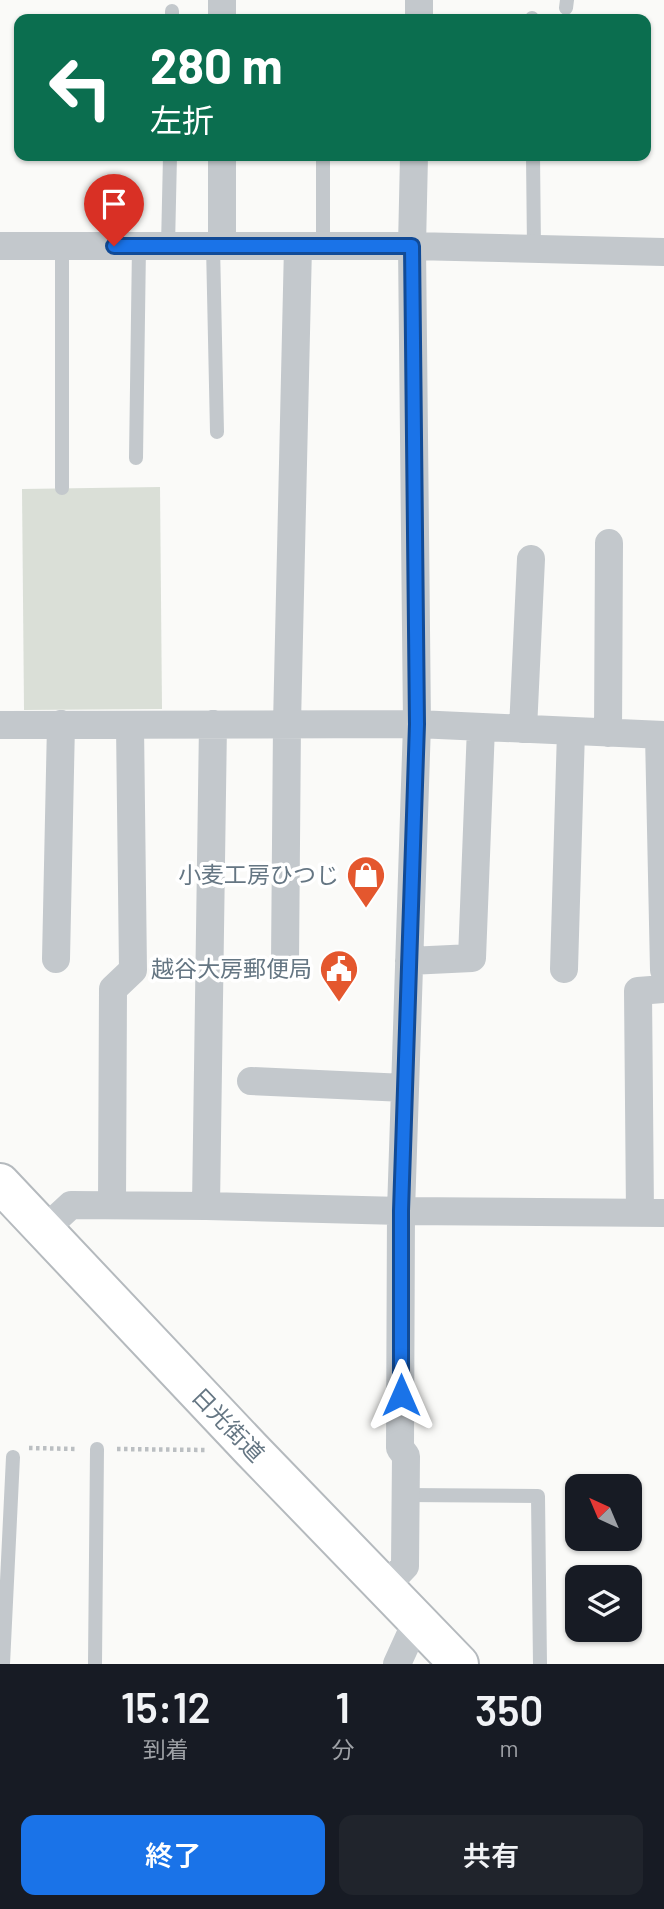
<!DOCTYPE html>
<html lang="ja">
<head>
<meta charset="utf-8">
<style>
	body { margin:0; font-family:Barlow,"Noto Sans JP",sans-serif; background:#20242c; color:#f1f3f6; height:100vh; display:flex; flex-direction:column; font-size:26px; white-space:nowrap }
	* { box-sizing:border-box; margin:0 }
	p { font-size:23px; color:#9ea1a6 }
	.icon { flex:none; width:38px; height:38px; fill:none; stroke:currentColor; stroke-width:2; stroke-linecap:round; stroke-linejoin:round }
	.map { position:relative; height:1664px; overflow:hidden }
	.details { display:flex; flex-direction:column; background:#171b24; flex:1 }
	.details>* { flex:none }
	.guide { position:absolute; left:14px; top:14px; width:637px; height:147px; border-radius:14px; box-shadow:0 2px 5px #0004; background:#0b6e4f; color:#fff; overflow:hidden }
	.needle { width:46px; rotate:316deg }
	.controls { position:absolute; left:565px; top:1474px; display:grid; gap:14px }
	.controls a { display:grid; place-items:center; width:77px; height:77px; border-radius:14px; background:#171b24; box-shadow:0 2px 5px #0004; font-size:35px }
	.pin { position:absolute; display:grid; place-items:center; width:60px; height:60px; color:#fff; margin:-72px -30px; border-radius:50% 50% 50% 0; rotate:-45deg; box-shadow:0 0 7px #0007 }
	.pin .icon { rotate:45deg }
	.me { position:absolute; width:77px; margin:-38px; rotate:0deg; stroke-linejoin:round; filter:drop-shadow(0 0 5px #0008) }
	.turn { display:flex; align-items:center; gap:24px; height:147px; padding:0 21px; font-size:32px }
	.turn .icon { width:91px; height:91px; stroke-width:2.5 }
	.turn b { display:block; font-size:49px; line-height:60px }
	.eta { display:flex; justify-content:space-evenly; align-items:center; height:119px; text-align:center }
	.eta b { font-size:42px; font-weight:600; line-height:49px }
	.cta { display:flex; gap:14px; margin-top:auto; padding:14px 21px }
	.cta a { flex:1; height:80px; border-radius:14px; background:#1a73e8; color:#fff; font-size:28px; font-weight:600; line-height:80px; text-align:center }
	.cta a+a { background:#20242c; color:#f1f3f6 }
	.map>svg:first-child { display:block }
</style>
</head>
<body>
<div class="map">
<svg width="664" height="1664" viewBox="0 0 664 1664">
	<rect width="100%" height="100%" fill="#fafaf8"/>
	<path fill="#dadfd7" d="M 160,487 L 162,709 L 24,710 L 22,489 Z"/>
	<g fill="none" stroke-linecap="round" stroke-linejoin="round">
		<g stroke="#b5babe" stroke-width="42">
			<path id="primary" d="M 0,1183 L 252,1450 L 459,1664"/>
		</g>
		<path stroke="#bbbfc2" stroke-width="4.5" stroke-dasharray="3.5 3.5" stroke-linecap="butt" d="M 29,1448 L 77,1449
			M 117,1449 L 206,1450"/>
		<path stroke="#c3c8cc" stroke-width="14" d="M 566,8 L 567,0
			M 532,18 L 532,19
			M 172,19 L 172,11
			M 533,156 L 534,249
			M 62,246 L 62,488
			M 168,246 L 170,156
			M 213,246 L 217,432
			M 323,246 L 323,156
			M 136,458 L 139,246
			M 407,1495 L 538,1496 L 540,1664
			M 3,1664 L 13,1457
			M 95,1664 L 97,1449"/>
		<path stroke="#c3c8cc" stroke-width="28" d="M 222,0 L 222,19
			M 419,19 L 419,0
			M 222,156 L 222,246
			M 0,246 L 412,246 L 664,252
			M 0,725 L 417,724 L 664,735
			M 523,729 L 531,559
			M 608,733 L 609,543
			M 659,735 L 664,970
			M 56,959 L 61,724
			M 409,961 L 472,958 L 481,727
			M 285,962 L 287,724 L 298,246
			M 564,969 L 571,731
			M 251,1081 L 405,1088
			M 112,1204 L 113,989 L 133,970 L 130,725
			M 206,1206 L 213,724
			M 640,1213 L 638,991 L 664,989
			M 44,1230 L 71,1205 L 206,1206 L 401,1211 L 664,1213
			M 385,1587 L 405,1566 L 406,1456 L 400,1448 L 401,1211 L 417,724 L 412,246 L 414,156
			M 397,1664 L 417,1620"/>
		<use href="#primary" stroke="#fff" stroke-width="38"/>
	</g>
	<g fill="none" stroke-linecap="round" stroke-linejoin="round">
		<g stroke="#114b97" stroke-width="18">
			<path id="route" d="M 114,246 L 412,246 L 417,724 L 401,1211 L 401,1395"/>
		</g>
		<use href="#route" stroke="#1a73e8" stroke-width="12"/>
	</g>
	<defs>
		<g id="shop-pin" transform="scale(2.0125)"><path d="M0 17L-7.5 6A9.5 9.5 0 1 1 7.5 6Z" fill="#e4572e" stroke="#fff"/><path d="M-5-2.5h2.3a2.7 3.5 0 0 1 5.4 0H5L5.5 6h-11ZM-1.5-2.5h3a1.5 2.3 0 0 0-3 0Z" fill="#fff"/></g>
		<g id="civic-pin" transform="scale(2.0125)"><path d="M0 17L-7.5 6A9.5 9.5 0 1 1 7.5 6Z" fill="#e4572e" stroke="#fff"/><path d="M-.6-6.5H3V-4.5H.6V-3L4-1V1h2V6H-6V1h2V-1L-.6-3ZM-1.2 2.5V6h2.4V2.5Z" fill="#fff"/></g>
	</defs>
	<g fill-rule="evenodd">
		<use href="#shop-pin" x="366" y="875"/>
		<use href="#civic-pin" x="339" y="969"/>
	</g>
	<g text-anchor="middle" stroke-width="7" stroke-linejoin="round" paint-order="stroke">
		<g font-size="23" fill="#657683" stroke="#fff" text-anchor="end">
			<text x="339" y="883">小麦工房ひつじ</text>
			<text x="312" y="977">越谷大房郵便局</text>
		</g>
		<g font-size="23" fill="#657683" stroke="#fff">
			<text transform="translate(228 1425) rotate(46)" y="8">日光街道</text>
		</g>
	</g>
</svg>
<div class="controls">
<a><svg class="needle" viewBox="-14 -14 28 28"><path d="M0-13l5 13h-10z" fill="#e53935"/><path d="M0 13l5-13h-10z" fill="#9ea1a6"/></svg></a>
<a><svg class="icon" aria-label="layers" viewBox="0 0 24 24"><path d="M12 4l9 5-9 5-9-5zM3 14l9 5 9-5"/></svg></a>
</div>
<div class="pin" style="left:114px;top:246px;background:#d93025"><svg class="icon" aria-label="arrive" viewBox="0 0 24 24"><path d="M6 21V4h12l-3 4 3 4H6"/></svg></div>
<svg class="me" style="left:401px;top:1395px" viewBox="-20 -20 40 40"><path d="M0-17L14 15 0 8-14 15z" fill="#1a73e8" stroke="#fff" stroke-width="4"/></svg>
<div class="guide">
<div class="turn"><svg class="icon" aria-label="left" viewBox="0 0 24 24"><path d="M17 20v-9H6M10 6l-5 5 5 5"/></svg><div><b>280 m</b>左折</div></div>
</div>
</div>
<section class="details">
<div class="eta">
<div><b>15:12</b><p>到着</p></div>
<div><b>1</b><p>分</p></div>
<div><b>350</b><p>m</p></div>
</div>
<div class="cta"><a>終了</a><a>共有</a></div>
</section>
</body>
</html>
